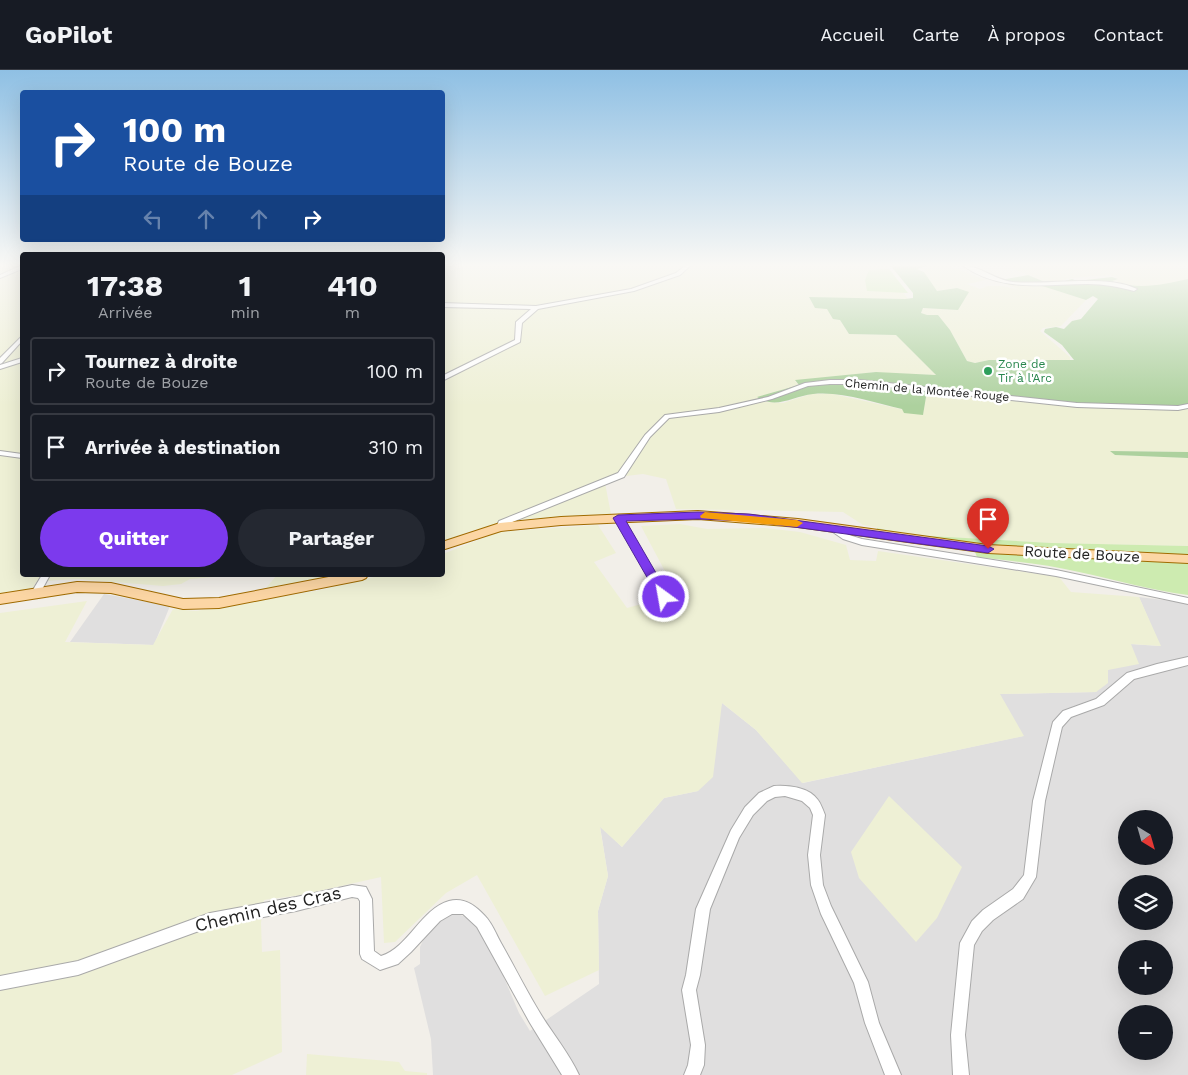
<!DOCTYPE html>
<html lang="fr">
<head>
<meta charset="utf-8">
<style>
	body { margin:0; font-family:"Work Sans",sans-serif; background:#242831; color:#f1f3f6; height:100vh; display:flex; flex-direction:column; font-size:19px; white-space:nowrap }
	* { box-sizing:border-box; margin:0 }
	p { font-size:16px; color:#9ea1a6 }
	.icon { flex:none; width:28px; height:28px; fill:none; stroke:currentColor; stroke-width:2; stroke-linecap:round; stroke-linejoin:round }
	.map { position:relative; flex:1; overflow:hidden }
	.side { position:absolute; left:20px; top:182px; width:425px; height:325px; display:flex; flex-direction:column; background:#171b24; border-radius:5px; box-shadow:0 5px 20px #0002 }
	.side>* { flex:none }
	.guide { position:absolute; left:20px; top:20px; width:425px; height:152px; border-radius:5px; box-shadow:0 5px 20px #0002; background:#1a4fa0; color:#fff; overflow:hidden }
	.needle { width:32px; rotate:143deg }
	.controls { position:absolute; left:1118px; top:740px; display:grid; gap:10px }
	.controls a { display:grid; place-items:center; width:55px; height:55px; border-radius:50%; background:#171b24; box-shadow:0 5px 20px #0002; font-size:25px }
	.pin { position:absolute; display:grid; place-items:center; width:42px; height:42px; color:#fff; margin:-51px -21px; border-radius:50% 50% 50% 0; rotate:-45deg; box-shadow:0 0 5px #0007 }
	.pin .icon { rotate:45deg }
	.me { position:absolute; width:55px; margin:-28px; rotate:328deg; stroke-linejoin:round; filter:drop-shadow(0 0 4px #0008) }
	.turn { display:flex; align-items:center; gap:18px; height:105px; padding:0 20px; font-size:22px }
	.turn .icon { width:65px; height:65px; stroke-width:2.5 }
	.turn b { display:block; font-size:35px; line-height:42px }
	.lanes { display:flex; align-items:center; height:48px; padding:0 20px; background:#0003; justify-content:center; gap:25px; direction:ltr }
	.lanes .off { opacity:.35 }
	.eta { display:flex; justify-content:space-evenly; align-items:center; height:85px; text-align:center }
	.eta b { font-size:30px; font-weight:700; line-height:35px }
	.button { display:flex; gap:10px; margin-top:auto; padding:10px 20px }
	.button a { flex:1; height:58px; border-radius:30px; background:#7c3aed; color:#fff; font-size:20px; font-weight:700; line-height:58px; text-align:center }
	.button a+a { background:#242831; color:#f1f3f6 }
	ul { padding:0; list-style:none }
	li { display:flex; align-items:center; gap:15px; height:68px; margin:0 10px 8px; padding:0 10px; border:2px solid #363941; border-radius:5px }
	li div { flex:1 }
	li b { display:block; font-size:19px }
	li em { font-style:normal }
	header { display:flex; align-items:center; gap:30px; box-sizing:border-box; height:70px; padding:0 25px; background:#171b24; border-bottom:1px solid #363941 }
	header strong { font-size:24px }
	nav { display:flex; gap:28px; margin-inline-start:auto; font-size:18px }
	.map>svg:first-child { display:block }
</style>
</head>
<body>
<header>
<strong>GoPilot</strong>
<nav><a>Accueil</a><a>Carte</a><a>À propos</a><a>Contact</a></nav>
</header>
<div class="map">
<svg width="1188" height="1005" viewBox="0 0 1188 1005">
	<rect width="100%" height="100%" fill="#f2efe9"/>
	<path fill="#e0dfdf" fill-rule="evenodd" d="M 104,524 L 170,536 L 154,575 L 70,572 Z
		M 1139,527 L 1188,533 L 1188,1005 L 433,1005 L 431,969 L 414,898 L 420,894 L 420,877 L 430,856 L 450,845 L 457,844 L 470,848 L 475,853 L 497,891 L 519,943 L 530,961 L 599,914 L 598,841 L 608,806 L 600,756 L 622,777 L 664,728 L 698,721 L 722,633 L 756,660 L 803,713 L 1023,666 L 999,624 L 1096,622 L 1108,600 L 1130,574 L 1160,576 ZM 1126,749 L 1164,749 L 1164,786 L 1126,786 ZM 1126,814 L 1164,814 L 1164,851 L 1126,851 ZM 1126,879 L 1164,879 L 1164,916 L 1126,916 ZM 1126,944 L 1164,944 L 1164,981 L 1126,981 Z"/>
	<path fill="#eef0d5" d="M 0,195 L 22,195 L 22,505 L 239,505 L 190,509 L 181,514 L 163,516 L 78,509 L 59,510 L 36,512 L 32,520 L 0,526 Z
		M 443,195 L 885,195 L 889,199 L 869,200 L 867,221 L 903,222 L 908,229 L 809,228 L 827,239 L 840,250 L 849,264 L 896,265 L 936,305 L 884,303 L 876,302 L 795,311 L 799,315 L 758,327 L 764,332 L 783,333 L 811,324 L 833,324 L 923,344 L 927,320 L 1188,339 L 1188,382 L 1111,381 L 1115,385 L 1188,388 L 1188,476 L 1052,473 L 913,465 L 863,455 L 843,442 L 676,439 L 666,409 L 643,404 L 626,406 L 605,413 L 611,444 L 525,449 L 470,461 L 443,472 Z
		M 932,195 L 947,195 L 986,210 L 967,214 L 980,219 L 988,216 L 1002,216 L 1021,220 L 1005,214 L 1038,214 L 1086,230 L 1061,256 L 1043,258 L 1040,261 L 1070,287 L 1070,290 L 989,290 L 975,293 L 967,291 L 950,260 L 921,243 L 923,238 L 958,240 L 957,218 L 937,221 L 925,207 L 924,202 L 925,201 L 922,199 Z
		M 1004,195 L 1171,195 L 1188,200 L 1188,209 L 1159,216 L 1137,217 L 1111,210 L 1117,208 L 1110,205 L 1071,208 L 1056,212 L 1045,212 Z
		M 680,454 L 707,459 L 765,458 L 800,462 L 846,475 L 850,490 L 876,491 L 878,481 L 1059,507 L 1071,522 L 1139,527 L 1161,576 L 1131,574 L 1139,594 L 1108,600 L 1108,613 L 1096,622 L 1000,624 L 1024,666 L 802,713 L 756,660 L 722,633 L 713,707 L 698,721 L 664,728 L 622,777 L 600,757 L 608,806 L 598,841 L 599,900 L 545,926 L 477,805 L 446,823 L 395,872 L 384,873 L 381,807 L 301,825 L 264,830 L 261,853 L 262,882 L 280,880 L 282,982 L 232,1005 L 0,1005 L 0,543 L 87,531 L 65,572 L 153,575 L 173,539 L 196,541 L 321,520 L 381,505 L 442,505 L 443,484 L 498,462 L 598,455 L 616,483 L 594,492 L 627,538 L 677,524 L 641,456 Z
		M 277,505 L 345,505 L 266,518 Z
		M 889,726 L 962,797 L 937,848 L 916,872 L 859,808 L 851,782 Z
		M 307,984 L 399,992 L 405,1001 L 427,1003 L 427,1005 L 306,1005 Z"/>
	<path fill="#cdebb0" d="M 889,199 L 908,223 L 867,221 L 865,210 L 869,200 Z
		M 877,458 L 913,465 L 1052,473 L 1188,476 L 1188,486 L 993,476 L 877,462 Z
		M 975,482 L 1188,493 L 1188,525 C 1151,520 1116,510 1079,502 C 1046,494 1011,491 977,487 Z"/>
	<path fill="#add19e" d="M 890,195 L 930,195 L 917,199 L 924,202 L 937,221 L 957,218 L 969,222 L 958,240 L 923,238 L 921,243 L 927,245 L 938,245 L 950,260 L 967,291 L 975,293 L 989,290 L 1074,290 L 1062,275 L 1044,262 L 1045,259 L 1056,257 L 1064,259 L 1072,251 L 1081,249 L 1098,229 L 1093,226 L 1086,230 L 1033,213 L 1010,213 L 1001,210 L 1028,205 L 1045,212 L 1058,213 L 1072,209 L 1077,211 L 1112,207 L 1118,209 L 1112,211 C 1138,220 1162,215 1188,209 L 1188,339 L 1078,337 L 927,321 L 923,345 L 904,343 L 902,339 C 874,333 843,321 813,324 C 793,326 776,340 757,327 L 799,315 L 795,310 L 876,302 L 936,305 L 896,265 L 849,264 L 840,250 L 833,249 L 827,239 L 815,238 L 809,227 L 905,229 L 913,228 L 913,223 Z
		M 1110,381 L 1188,382 L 1188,388 L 1115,385 Z"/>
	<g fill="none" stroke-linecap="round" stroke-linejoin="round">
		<g stroke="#a9a9a9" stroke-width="2">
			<path id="street" d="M 686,195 L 691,195 L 680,205 L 634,221 L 538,239 L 522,253 L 520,272 L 442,311 L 442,306 L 515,270 L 516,252 L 531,239 L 442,237 L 442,233 L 536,236 L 631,219 L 676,203 Z
				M 962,195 C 978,195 995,210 1013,212 C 1047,215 1108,204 1137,219 L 1134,221 C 1119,217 1104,214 1088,214 C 1043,214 1001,223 962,195 Z
				M 20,196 L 22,196 L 22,199 L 0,208 L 0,205 Z
				M 22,266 L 22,271 L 2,293 L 0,294 L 0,288 Z
				M 22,288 L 22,292 L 0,299 L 0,295 Z
				M 830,310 L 860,310 L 1077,333 L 1178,336 L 1188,334 L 1188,338 L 1178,340 L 1077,337 L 860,314 L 830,314 L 808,316 L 772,329 L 719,342 L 669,348 L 650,367 L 624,407 L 505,455 L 503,459 L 497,459 L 496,457 L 499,451 L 618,403 L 645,365 L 665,345 L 719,338 L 768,327 L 805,313 Z
				M 0,381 L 22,384 L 22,388 L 0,385 Z
				M 619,445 L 623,448 L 667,525 L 669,527 L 667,529 L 661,529 L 615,448 Z
				M 833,455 L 849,465 L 862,469 L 1056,500 L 1188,528 L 1188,534 L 1056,506 L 862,475 L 843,469 L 830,460 L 829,458 Z
				M 42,505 L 50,505 L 39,525 L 33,525 L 31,523 Z
				M 1188,587 L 1188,595 L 1134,609 L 1104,635 L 1071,647 L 1062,657 L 1045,731 L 1036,807 L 1023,829 L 993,850 L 982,861 L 974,875 L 965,965 L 969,1005 L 953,1005 L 951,965 L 960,873 L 972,851 L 983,840 L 1013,819 L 1024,805 L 1033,731 L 1053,652 L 1063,641 L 1096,629 L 1127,603 L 1157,594 Z
				M 774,716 C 788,715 809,717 818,730 C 821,734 823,740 825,745 L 820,785 L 823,815 L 831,836 L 868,912 L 879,953 L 901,1005 L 885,1005 L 865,953 L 854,913 L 821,844 L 811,815 L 808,785 L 813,745 L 810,738 L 802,731 L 785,726 L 775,727 L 767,731 L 753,745 L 739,768 L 710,839 L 700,905 L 696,920 L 705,975 L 704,995 L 700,1005 L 684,1005 L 688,995 L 691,975 L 682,920 L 686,905 L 696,839 L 731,760 L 745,737 L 759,723 Z
				M 352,815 L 366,817 L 372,829 L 374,881 L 381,886 C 408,878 421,839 449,831 C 464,827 476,836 485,846 C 492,853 496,864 501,873 C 514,896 526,920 540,943 C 552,963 569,983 579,1005 L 562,1005 L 530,953 L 477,857 L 463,844 L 452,844 L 440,851 L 411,882 L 398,894 L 380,900 L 362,889 L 360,884 L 360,831 L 358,828 L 352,827 L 296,841 L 210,857 L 78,905 L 0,920 L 0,906 L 78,891 L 210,843 L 296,827 Z"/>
		</g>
		<g stroke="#a06b00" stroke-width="2">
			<path id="primary" d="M 698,441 L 798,449 L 988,475 L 1188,485 L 1188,493 L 988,483 L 798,457 L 698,449 L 561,455 L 501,461 L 442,480 L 442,472 L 500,453 L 561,447 Z
				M 339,505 L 368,505 L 366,508 L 362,510 L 219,538 L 183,539 L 111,523 L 77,522 L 0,534 L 0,524 L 77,512 L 111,513 L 183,529 L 219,528 Z"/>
		</g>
		<use href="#street" fill="#fff" fill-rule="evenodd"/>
		<use href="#primary" fill="#fcd6a4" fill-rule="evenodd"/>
	</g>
	<linearGradient id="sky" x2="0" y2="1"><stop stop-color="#8fc0e4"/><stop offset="0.58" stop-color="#f9f8f5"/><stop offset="1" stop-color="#f9f8f5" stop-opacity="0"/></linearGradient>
	<rect width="1188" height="336" fill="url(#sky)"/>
	<path fill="#7c3aed" stroke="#51269a" d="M 698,442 L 749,444 L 988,476 L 994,479 L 988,483 L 749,451 L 698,449 L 626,451 L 670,527 L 664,532 L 660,530 L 613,448 L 618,445 Z"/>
	<path fill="#f59e0b" d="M 705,442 L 797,450 L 803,453 L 797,457 L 701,448 L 700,446 Z"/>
	<circle fill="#2e9e5b" stroke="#fff" stroke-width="2" cx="988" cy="301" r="5"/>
	<g text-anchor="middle" stroke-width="5" stroke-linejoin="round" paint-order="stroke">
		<g font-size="12" fill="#27864d" stroke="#fff" text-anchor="start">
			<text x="998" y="298">Zone de<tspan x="998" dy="14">Tir à l'Arc</tspan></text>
		</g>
		<g font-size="12" fill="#222" stroke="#fff">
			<text transform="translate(927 320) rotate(5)" y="4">Chemin de la Montée Rouge</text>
		</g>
		<g font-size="15" fill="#222" stroke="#fff">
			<text transform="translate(1082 484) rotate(3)" y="5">Route de Bouze</text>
		</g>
		<g font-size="18" fill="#222" stroke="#fff">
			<text transform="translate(268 839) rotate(-13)" y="6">Chemin des Cras</text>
		</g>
	</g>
</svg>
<div class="controls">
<a><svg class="needle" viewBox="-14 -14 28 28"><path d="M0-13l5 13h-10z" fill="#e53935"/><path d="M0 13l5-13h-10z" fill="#9ea1a6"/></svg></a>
<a><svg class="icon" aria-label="layers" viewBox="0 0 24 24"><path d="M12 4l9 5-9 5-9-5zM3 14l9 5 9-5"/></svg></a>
<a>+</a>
<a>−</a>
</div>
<div class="pin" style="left:988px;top:479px;background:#d93025"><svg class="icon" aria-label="arrive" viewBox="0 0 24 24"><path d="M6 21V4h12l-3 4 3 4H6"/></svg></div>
<svg class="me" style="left:664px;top:527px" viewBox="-20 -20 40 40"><circle r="17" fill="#7c3aed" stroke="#fff" stroke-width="3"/><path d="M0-11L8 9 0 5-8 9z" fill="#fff"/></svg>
<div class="guide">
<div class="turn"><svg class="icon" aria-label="right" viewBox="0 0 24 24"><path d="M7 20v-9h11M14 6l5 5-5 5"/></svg><div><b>100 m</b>Route de Bouze</div></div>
<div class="lanes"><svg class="icon off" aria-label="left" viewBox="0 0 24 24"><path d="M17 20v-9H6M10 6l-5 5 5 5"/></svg><svg class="icon off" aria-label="ahead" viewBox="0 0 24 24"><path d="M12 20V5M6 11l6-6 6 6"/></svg><svg class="icon off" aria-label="ahead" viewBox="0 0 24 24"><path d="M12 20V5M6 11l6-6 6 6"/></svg><svg class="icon" aria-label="right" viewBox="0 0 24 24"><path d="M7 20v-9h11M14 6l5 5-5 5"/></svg></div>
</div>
<section class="side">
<div class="eta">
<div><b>17:38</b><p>Arrivée</p></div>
<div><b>1</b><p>min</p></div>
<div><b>410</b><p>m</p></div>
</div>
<ul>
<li><svg class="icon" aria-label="right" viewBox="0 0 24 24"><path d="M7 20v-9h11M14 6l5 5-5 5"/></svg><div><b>Tournez à droite</b><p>Route de Bouze</p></div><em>100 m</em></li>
<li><svg class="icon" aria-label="arrive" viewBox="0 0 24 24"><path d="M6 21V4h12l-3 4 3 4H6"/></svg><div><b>Arrivée à destination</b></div><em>310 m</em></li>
</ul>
<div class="button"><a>Quitter</a><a>Partager</a></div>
</section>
</div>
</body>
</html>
